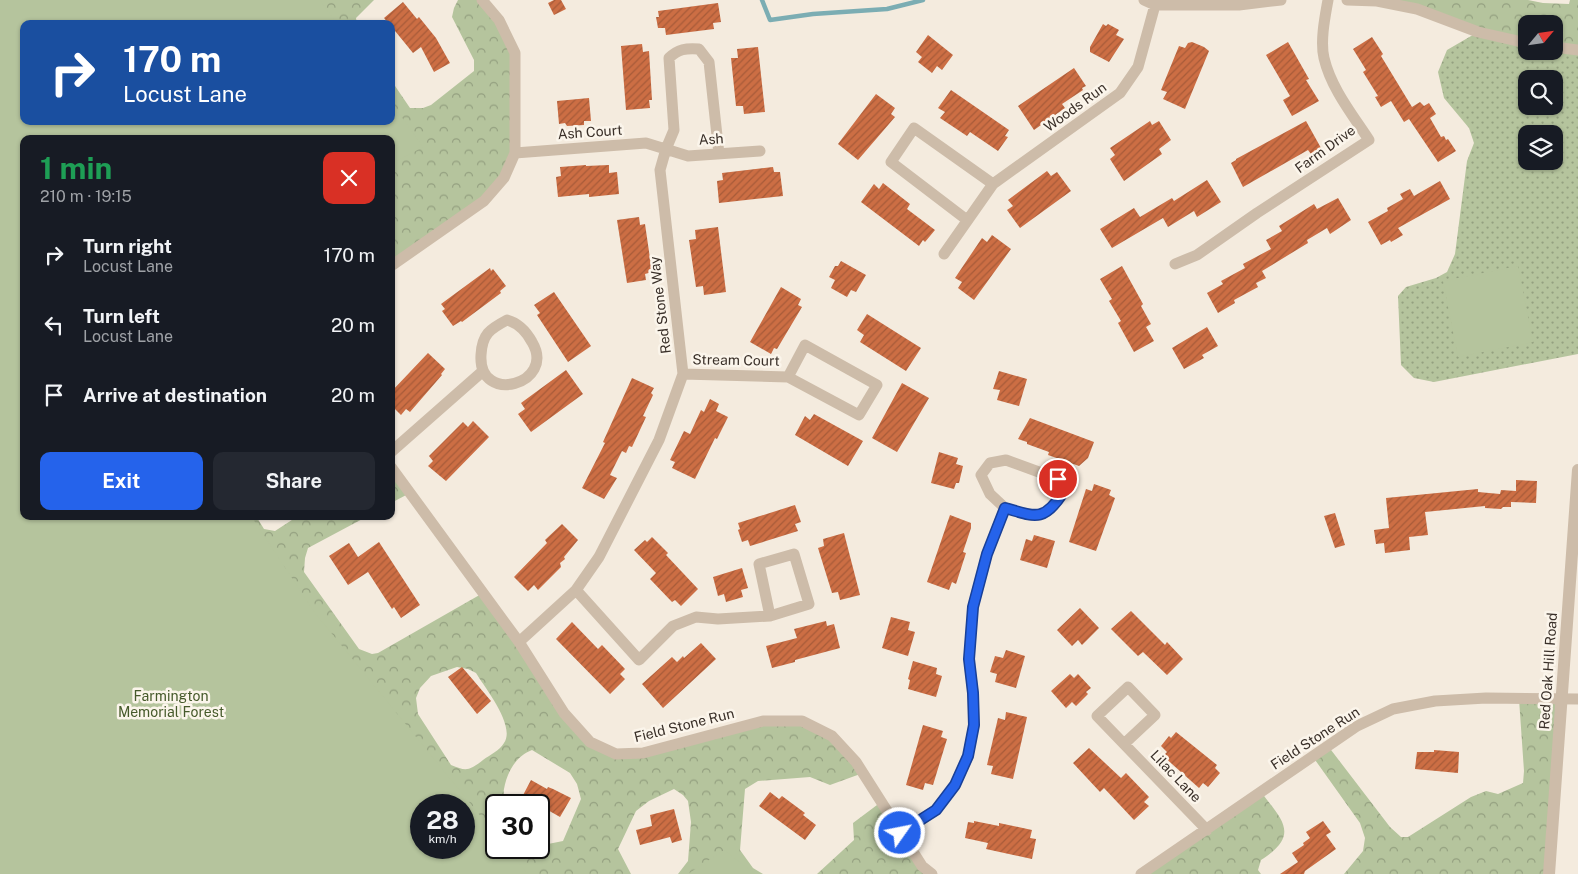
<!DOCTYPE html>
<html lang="en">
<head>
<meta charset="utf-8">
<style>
	body { margin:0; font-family:"Public Sans",sans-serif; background:#242831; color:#f1f3f6; height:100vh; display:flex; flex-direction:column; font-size:19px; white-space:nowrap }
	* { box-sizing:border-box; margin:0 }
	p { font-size:16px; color:#9ea1a6 }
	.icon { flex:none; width:28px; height:28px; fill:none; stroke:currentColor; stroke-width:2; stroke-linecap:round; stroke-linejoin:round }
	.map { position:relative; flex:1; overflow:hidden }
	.panel { position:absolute; left:20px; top:135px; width:375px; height:385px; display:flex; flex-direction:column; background:#171b24; border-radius:10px; box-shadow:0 1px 4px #0004 }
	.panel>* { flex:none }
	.hud { position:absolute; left:20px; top:20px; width:375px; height:105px; border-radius:10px; box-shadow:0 1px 4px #0004; background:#1a4fa0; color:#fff; overflow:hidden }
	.needle { width:32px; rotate:61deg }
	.controls { position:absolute; left:1518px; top:15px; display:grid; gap:10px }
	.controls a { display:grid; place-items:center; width:45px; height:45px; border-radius:10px; background:#171b24; box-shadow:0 1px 4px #0004; font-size:25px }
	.speed { position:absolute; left:410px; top:794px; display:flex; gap:10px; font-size:25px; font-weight:700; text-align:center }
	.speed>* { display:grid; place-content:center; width:65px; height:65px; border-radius:50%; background:#171b24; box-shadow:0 1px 4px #0004; line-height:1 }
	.speed small { font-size:12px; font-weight:400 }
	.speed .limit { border:2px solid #111; border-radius:8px; background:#fff; color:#111 }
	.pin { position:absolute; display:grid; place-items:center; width:42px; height:42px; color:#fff; margin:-21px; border:2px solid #fff; border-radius:50%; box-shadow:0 1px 5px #0007 }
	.me { position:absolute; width:55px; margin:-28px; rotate:57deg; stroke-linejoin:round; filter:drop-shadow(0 0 4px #0008) }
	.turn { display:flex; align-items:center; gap:18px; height:105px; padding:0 20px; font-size:22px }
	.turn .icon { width:65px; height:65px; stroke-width:2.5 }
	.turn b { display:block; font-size:35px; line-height:42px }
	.round { display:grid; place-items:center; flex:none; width:52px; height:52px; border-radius:10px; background:#242831 }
	.summary { display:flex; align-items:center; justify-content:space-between; height:85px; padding:0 20px }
	h1 { font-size:30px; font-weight:700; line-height:38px; color:#1e9e55 }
	.action { display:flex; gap:10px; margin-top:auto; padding:10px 20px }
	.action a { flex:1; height:58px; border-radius:10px; background:#2563eb; color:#fff; font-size:20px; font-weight:700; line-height:58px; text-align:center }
	.action a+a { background:#242831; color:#f1f3f6 }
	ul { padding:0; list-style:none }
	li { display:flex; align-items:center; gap:15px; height:70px; padding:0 20px }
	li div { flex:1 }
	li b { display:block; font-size:19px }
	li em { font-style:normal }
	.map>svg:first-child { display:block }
</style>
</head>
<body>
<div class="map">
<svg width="1578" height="874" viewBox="0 0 1578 874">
	<defs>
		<pattern id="grass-dots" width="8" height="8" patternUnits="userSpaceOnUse" patternTransform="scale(1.25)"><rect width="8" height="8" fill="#b5c49d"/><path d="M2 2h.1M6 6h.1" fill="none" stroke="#94a080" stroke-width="1.8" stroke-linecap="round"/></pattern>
		<pattern id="forest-crowns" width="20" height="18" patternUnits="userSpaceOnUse" patternTransform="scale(1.25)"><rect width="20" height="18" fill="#b5c49d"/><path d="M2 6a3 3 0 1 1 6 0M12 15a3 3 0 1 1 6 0" fill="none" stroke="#94a080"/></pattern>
		<pattern id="building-hatch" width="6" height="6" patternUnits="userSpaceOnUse" patternTransform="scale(1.25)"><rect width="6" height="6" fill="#cc6e44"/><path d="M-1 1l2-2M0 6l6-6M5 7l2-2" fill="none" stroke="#a75b39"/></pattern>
	</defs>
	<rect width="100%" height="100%" fill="#f4ebde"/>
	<path fill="url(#grass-dots)" fill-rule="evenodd" d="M 1478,32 L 1526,43 L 1526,51 L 1578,50 L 1578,354 L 1434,382 L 1414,378 L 1401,365 L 1398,296 L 1406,287 L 1436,278 L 1447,272 L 1455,254 L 1467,161 L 1474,143 L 1469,128 L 1444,98 L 1438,72 L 1447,50 ZM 1526,79 L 1554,79 L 1554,106 L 1526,106 ZM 1526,134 L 1554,134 L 1554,161 L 1526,161 Z"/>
	<path fill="url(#forest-crowns)" fill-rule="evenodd" d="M 0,0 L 374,0 L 356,18 L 357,24 L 24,24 L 24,121 L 391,121 L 391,80 L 410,108 L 423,108 L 431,105 L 474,71 L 474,60 L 452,17 L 454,8 L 458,0 L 482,0 L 515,53 L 515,153 L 484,201 L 391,266 L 391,139 L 24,139 L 24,516 L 256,516 L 264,529 L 275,531 L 298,516 L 368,516 L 308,548 L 305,558 L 304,572 L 359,649 L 372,654 L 378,653 L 483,593 L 590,742 L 616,754 L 763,721 L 802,721 L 832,736 L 863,773 L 830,785 L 810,777 L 758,781 L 745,789 L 740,850 L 753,868 L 763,874 L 678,874 L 688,861 L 691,822 L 688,801 L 683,795 L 674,789 L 649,801 L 636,811 L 618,849 L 631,874 L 0,874 ZM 457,667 L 468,669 L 476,673 C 485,688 516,726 504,743 C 500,750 490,755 483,760 C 470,770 467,772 451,765 L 418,714 L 416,698 L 420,688 L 431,676 ZM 532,750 L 570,773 L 577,784 L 581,799 L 563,841 L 548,844 L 539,843 L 539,848 L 496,848 L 496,805 L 506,805 C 505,800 503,793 504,789 C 507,772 516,756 532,750 ZM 421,805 L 464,805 L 464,848 L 421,848 Z
		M 1347,0 L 1528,0 L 1543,3 L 1569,4 L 1570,0 L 1578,0 L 1578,50 L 1554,47 L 1554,24 L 1526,24 L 1526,43 L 1417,9 Z
		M 391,467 L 410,493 L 391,503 Z
		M 1519,699 L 1561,700 L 1549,874 L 1344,874 L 1363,851 L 1365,838 L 1360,823 L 1313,757 L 1328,746 L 1390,827 L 1401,837 L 1408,837 L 1471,797 L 1486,791 L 1498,794 L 1523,783 L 1524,771 Z
		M 1261,792 C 1283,821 1300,835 1261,860 L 1258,870 L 1261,874 L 1141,874 Z
		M 881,802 L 932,874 L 817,874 L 854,840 L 853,823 Z"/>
	<path fill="#b5c49d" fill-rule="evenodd" d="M 0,0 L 320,0 L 337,24 L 24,24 L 24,121 L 391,121 L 391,102 L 423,147 L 391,164 L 391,139 L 24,139 L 24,516 L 251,516 L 315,613 L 496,835 L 496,848 L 506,848 L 528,874 L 0,874 ZM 421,805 L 464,805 L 464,848 L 421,848 Z
		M 1518,266 L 1533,342 L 1458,357 L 1443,281 Z
		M 724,850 L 755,874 L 688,874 Z"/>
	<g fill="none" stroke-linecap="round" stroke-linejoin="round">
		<path stroke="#7badb3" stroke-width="4.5" d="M 762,0 L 770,20 L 813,14 L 887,9 L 923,0"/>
	</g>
	<path fill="url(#building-hatch)" d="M 554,0 L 561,0 L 566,9 L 554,15 L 548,3 Z
		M 403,2 L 417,19 L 419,17 L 436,38 L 450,63 L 434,72 L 421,47 L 413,53 L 391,26 L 391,24 L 389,24 L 384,18 Z
		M 718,3 L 721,22 L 713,23 L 714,29 L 666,35 L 665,28 L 658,28 L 656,17 L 659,17 L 658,11 Z
		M 1103,24 L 1106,26 L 1108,24 L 1119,30 L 1116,35 L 1124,39 L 1109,62 L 1090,52 L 1090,47 Z
		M 928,35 L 953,55 L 942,70 L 937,66 L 932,73 L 918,62 L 922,57 L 916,52 Z
		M 1372,37 L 1383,54 L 1381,56 L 1412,107 L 1420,102 L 1424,106 L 1429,103 L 1436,114 L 1430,118 L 1441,137 L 1444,136 L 1446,140 L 1448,139 L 1456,151 L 1438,162 L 1409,119 L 1404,122 L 1391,101 L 1381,107 L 1375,97 L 1378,96 L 1363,72 L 1366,70 L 1363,65 L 1353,49 Z
		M 1192,42 L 1204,47 L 1209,51 L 1185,109 L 1163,99 L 1167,92 L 1161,90 L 1179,46 L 1185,48 L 1188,43 Z
		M 1288,42 L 1309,79 L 1306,80 L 1319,101 L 1292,116 L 1283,100 L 1290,96 L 1266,55 Z
		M 642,44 L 643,52 L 649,51 L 652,100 L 649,100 L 650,108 L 626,110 L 621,46 Z
		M 758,47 L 765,112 L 744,114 L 743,106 L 736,106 L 731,58 L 738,58 L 737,49 Z
		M 1074,68 L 1086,86 L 1082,88 L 1083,90 L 1062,104 L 1065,108 L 1034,130 L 1018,106 Z
		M 951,90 L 1009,130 L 1005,136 L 1008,137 L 998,151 L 970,132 L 967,136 L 940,118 L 945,112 L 938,108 Z
		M 876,94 L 895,108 L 891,114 L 895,117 L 858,160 L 838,144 Z
		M 589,98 L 591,121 L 584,121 L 584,125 L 567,126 L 565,123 L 559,124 L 557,101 Z
		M 1150,121 L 1152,125 L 1159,121 L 1171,140 L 1159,149 L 1162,154 L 1124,181 L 1110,159 L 1115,155 L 1110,148 Z
		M 1306,121 L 1321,148 L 1311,154 L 1308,150 L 1243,187 L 1231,163 L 1236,160 L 1236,159 Z
		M 586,165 L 586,166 L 609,165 L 609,173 L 617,172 L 619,194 L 589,197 L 589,194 L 558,197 L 556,177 L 561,176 L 560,167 Z
		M 773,167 L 774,172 L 780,172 L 783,196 L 719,203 L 717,181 L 723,180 L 722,173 Z
		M 1047,171 L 1051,176 L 1057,172 L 1071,191 L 1020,228 L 1007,210 L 1013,206 L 1008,200 Z
		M 1207,180 L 1221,202 L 1197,217 L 1194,211 L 1168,227 L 1163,218 L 1112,248 L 1100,229 L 1134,208 L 1140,217 L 1172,198 L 1174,201 Z
		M 1440,181 L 1450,199 L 1398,228 L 1403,235 L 1391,242 L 1390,240 L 1381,245 L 1368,222 L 1388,211 L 1387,208 L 1403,199 L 1400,194 L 1410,189 L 1414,196 Z
		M 883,183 L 910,204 L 907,209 L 935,230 L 925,242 L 923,240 L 919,246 L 861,202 L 874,184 L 879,189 Z
		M 1338,198 L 1351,220 L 1330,234 L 1327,228 L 1307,240 L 1308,243 L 1262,271 L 1266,278 L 1256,283 L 1258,287 L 1234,300 L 1235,303 L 1218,313 L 1207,293 L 1223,284 L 1221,281 L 1245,268 L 1243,264 L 1271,249 L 1266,240 L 1282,231 L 1279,226 L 1314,204 L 1317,209 Z
		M 639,217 L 640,225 L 645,224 L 652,272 L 645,274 L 646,280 L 627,283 L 617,220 Z
		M 718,227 L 726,292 L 704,295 L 703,286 L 696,287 L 689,240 L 696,239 L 695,230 Z
		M 992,235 L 1011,249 L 974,300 L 958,288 L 962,282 L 955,278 L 982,238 L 987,242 Z
		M 841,261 L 866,275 L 856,292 L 851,290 L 847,297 L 831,288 L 835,280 L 829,277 L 835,266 L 838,266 Z
		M 1122,266 L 1143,304 L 1141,306 L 1151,324 L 1146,327 L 1154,341 L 1134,352 L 1118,323 L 1121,321 L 1109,301 L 1112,299 L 1100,279 Z
		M 490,268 L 491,271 L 493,269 L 506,286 L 500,291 L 501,293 L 462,322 L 461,321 L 453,326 L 442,311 L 445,309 L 441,304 Z
		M 781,287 L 801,299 L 798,305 L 802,307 L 777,349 L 774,348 L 771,354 L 750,342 Z
		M 554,292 L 591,346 L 568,362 L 537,315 L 540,313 L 534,305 Z
		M 867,314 L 921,348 L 906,371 L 860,342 L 864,335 L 857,330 Z
		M 1207,327 L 1218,346 L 1202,355 L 1204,358 L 1184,369 L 1172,348 Z
		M 428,353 L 445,369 L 441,374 L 442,375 L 410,412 L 406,409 L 401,415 L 391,405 L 391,392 Z
		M 566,370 L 583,394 L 531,432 L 518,414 L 525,409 L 521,403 Z
		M 999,371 L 1027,379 L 1019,406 L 997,400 L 1000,390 L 993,389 Z
		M 632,378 L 654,388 L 651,393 L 653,395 L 643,416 L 646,417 L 632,447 L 629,446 L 626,453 L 622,451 L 610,475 L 617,478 L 604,499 L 582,488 L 605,443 L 603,442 Z
		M 902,383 L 929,398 L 897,452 L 872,438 Z
		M 710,399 L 719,404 L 716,411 L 728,417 L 717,439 L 715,438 L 695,479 L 672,468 L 675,462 L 670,460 L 684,431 L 690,434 L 701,410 L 704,412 Z
		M 814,414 L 863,441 L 848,466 L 795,435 L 805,416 L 810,420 Z
		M 1030,418 L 1094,442 L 1088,458 L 1079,466 L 1048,455 L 1049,452 L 1027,444 L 1027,442 L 1018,439 Z
		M 473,421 L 489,437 L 446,481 L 428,466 L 433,461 L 429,456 L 463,422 L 468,427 Z
		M 939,452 L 958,458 L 956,464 L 963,466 L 959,483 L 956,483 L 954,489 L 931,483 Z
		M 1516,480 L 1537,481 L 1536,503 L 1511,502 L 1511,507 L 1503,507 L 1501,509 L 1485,508 L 1485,506 L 1425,512 L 1428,535 L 1409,537 L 1410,550 L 1385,553 L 1384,543 L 1376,544 L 1374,530 L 1389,528 L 1386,498 L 1478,489 L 1478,492 L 1500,494 L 1501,490 L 1516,491 Z
		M 1094,484 L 1111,490 L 1109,495 L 1115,498 L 1096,551 L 1069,542 L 1086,489 L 1092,491 Z
		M 795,505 L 801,522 L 795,524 L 798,531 L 750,546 L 748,540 L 742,542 L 738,530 L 740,529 L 738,523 Z
		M 1335,513 L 1345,545 L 1335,548 L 1324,516 Z
		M 950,515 L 971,523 L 971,528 L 963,552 L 966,553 L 956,584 L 952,582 L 949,590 L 927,582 Z
		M 562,524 L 578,540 L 564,557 L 565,559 L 560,563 L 561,567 L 538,590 L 534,585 L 528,591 L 514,577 L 547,543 L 545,540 Z
		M 844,533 L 860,595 L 840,600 L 838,592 L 832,593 L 818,548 L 824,546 L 823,539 Z
		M 1034,535 L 1055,541 L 1047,568 L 1020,560 L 1026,539 L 1032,541 Z
		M 652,537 L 668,553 L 666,555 L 698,589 L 681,606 L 675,600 L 672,602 L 650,579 L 656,573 L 634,550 L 645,540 L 647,542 Z
		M 379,542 L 420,605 L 401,618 L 394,607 L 392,609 L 368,572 L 348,585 L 329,556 L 349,543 L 358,557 Z
		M 742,568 L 748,588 L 741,590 L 743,597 L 726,602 L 724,594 L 718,596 L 713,577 Z
		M 1080,608 L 1099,628 L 1082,645 L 1078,640 L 1072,646 L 1057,630 Z
		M 1131,611 L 1165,645 L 1167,642 L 1183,659 L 1167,675 L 1143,652 L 1138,656 L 1111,629 Z
		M 891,617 L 910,622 L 908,630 L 915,632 L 908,656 L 882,648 Z
		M 826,621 L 827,626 L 834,624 L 840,648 L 795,660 L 795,662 L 772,668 L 766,646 L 797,638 L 794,629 Z
		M 572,622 L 598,649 L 602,645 L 625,669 L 620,674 L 625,679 L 610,694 L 556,639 Z
		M 701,643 L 716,659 L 663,708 L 642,684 L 672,657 L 677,662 L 683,656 L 684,658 Z
		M 1006,650 L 1025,656 L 1016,688 L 995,682 L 997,674 L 990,672 L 995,656 L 1003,658 Z
		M 913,661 L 937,668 L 936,674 L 942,676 L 936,697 L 908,689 L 910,680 L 908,679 Z
		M 462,667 L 491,701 L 477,714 L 448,677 Z
		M 1070,674 L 1074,678 L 1078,674 L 1091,688 L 1086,692 L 1088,694 L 1076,706 L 1072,702 L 1066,708 L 1051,691 Z
		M 1006,712 L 1027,717 L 1013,779 L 991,774 L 993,766 L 987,765 L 998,718 L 1005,720 Z
		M 923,725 L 943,731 L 941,737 L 947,739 L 933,785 L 925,783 L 923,790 L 906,785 Z
		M 1176,732 L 1217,765 L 1215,768 L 1220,773 L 1208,787 L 1203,783 L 1199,788 L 1163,756 L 1167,752 L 1161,746 L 1169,736 L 1171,738 Z
		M 1089,748 L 1121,778 L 1126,773 L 1149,797 L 1144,802 L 1149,806 L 1134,820 L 1104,788 L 1100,792 L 1073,763 Z
		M 1434,750 L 1459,752 L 1458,773 L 1415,769 L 1417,752 L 1434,752 Z
		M 531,780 L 547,789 L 548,787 L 553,789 L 571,798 L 560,817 L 539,805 L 536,804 L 533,805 L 521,799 Z
		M 770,792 L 779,799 L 782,796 L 805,813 L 803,815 L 816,825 L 805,840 L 759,806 Z
		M 674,809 L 682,840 L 672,843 L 670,837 L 640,845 L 636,830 L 652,826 L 650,815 Z
		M 974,821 L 999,826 L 999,823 L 1032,830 L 1030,838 L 1036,839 L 1032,859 L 986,849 L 988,843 L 965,838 L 968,822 L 974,823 Z
		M 1323,821 L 1331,832 L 1326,835 L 1336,849 L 1305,871 L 1304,874 L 1280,874 L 1298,862 L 1292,853 L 1304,845 L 1303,843 L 1310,838 L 1306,832 Z"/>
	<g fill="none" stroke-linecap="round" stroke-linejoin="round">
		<path stroke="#cdbca9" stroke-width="11" d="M 1144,0 L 1155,5 L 1239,5 L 1281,0
			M 1347,0 L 1377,1 L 1417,9 L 1478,32 L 1526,43
			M 1554,47 L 1578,50
			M 515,153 L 646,143 L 688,156 L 760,151
			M 967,220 L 891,162 L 914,128 L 993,184
			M 944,254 L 993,184 L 1120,93 L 1138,67 L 1155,5
			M 1175,264 L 1197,255 L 1257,213 L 1369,140 C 1352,114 1331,88 1324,58 C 1320,41 1325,17 1328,0
			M 391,266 L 484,201 L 504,178 L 515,153 L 515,53 L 499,20 L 482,0
			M 507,320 C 518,323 526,331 532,342 C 557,384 478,406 481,355 C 482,334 490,329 507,320 Z
			M 683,374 L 788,377 L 859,415 L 877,385 L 805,345 L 788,377
			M 391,452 L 483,371
			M 391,467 L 519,642 L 564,713 L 590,742 L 616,754 L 643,753 L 763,721 L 802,721 L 832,736 L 856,762 L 922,866 L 932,874
			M 576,590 L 639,660 L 673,626 L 696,617 L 718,619 L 770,616 L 809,604 L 794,554 L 759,564 L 770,616
			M 519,642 L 576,590 L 599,557 L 659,440 L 683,374 L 660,170 L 666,149 L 674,130 L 669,58 C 678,49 686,48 699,49 L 709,62 L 719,154
			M 1124,744 L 1155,715 L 1128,687 L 1097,716 L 1207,830
			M 900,833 L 936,810 L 955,785 L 968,756 L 974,725 L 973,693 L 969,659 L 973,607 L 987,554 L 1005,508 C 1034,516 1043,524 1062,494 L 1058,479 L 1006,460 L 990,463 L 981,475 L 990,494 L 1005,508
			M 1141,874 L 1357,726 L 1393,709 L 1435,701 L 1486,698 L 1578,699"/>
		<path stroke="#cdbca9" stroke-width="12" d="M 1549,874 L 1578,470"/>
	</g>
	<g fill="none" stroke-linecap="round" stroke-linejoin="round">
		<g stroke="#184099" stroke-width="12">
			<path id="route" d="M 900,833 L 936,810 L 955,785 L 968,756 L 974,725 L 973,693 L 969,659 L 973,607 L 987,554 L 1005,508 C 1034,516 1043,523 1062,494 L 1058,479"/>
		</g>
		<use href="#route" stroke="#2563eb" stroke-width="9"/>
	</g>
	<g text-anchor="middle" stroke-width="5" stroke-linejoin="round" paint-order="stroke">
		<g font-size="14" fill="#3a3029" stroke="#fbf5eb">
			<text transform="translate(1075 107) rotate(-36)" y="5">Woods Run</text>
			<text transform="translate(590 132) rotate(-4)" y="5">Ash Court</text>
			<text transform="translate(711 139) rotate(-4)" y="5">Ash</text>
			<text transform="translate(1325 149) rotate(-36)" y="5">Farm Drive</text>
			<text transform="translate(660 305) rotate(-97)" y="5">Red Stone Way</text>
			<text transform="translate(736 360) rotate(1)" y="5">Stream Court</text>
			<text transform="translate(1548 671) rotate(-86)" y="5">Red Oak Hill Road</text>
			<text transform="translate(684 725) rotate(-14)" y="5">Field Stone Run</text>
			<text transform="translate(1315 738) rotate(-33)" y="5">Field Stone Run</text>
			<text transform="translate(1176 776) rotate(46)" y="5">Lilac Lane</text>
		</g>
		<g font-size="14" fill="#465a2b" stroke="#fbf5eb">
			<text x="171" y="701">Farmington<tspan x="171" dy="16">Memorial Forest</tspan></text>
		</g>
	</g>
</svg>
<div class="controls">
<a><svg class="needle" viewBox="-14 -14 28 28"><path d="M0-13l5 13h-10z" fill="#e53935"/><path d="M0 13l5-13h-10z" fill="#9ea1a6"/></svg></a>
<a><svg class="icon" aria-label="search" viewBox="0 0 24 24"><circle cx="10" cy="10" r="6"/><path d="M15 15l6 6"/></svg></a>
<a><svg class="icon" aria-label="layers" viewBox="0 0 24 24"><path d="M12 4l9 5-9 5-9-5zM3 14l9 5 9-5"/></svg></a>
</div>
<div class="speed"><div>28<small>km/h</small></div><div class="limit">30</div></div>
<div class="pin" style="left:1058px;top:479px;background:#d93025"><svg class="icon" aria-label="arrive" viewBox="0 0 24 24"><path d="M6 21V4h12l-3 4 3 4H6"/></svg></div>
<svg class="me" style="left:900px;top:833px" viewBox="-20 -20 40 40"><circle r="17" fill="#2563eb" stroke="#fff" stroke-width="3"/><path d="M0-11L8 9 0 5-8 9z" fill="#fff"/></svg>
<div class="hud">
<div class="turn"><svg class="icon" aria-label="right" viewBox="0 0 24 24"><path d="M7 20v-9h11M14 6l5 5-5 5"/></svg><div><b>170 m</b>Locust Lane</div></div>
</div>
<section class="panel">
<div class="summary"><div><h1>1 min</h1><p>210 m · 19:15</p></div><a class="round" style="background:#d93025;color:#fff"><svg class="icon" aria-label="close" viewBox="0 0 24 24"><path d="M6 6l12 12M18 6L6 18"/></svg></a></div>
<ul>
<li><svg class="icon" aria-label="right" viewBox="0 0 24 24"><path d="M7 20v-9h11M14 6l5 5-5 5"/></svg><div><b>Turn right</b><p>Locust Lane</p></div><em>170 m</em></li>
<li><svg class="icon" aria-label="left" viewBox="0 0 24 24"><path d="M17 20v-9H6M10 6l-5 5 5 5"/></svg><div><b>Turn left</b><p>Locust Lane</p></div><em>20 m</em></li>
<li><svg class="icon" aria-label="arrive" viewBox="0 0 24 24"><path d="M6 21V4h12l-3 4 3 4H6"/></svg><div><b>Arrive at destination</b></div><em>20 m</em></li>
</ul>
<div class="action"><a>Exit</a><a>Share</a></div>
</section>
</div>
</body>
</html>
